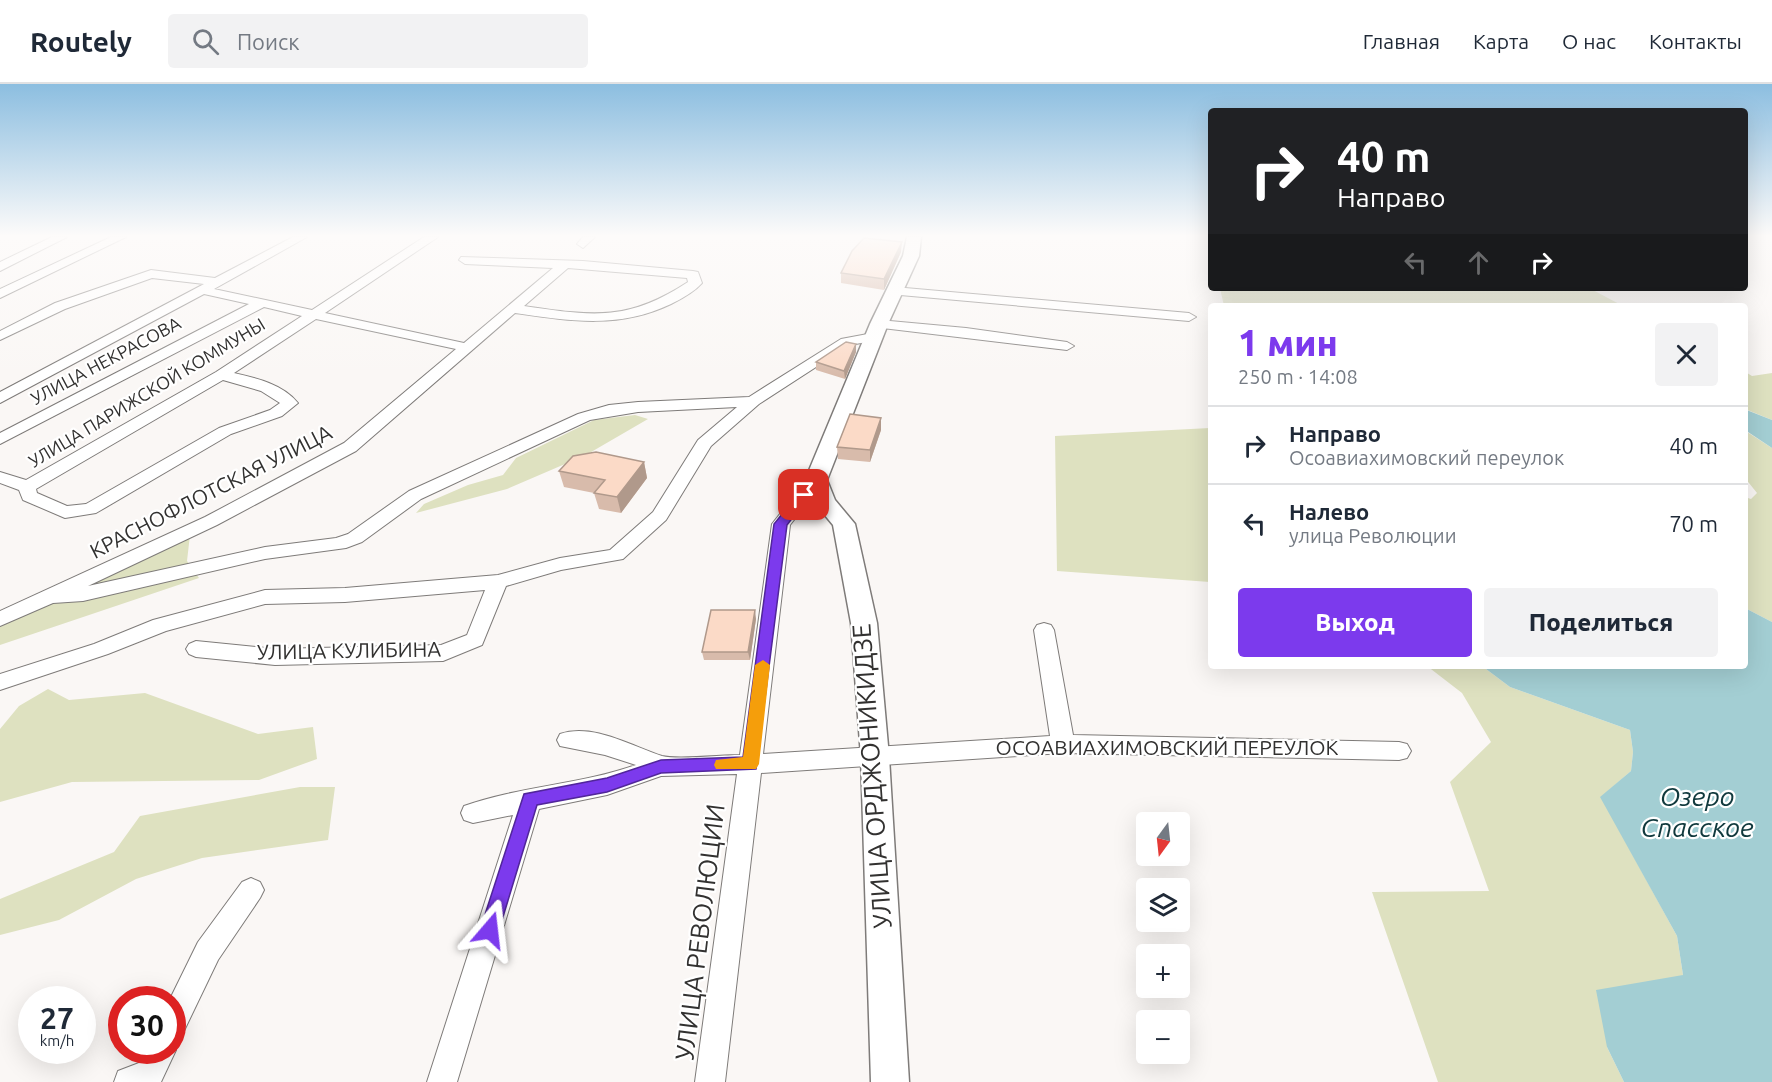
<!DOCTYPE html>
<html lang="ru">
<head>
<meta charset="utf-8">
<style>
	body { margin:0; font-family:Ubuntu,sans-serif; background:#f2f2f3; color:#1f2937; height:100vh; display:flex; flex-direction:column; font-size:22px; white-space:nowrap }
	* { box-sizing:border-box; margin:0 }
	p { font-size:20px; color:#747a83 }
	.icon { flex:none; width:33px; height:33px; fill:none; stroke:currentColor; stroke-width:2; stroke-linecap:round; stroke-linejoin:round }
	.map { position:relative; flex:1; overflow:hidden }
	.details { position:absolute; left:1208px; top:219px; width:540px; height:366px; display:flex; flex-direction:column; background:#fff; border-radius:6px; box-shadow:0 6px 24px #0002 }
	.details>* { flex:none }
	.hud { position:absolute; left:1208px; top:24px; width:540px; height:183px; border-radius:6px; box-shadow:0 6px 24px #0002; background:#202124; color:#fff; overflow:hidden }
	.needle { width:39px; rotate:195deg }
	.buttons { position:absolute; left:1136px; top:728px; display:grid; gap:12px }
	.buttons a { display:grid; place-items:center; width:54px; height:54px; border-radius:6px; background:#fff; box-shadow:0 6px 24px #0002; font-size:30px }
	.speed { position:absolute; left:18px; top:902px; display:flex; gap:12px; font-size:30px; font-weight:700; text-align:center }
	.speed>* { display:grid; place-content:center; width:78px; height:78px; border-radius:50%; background:#fff; box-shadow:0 6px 24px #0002; line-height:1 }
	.speed small { font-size:15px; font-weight:400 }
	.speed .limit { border:9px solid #d22; background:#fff; color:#111 }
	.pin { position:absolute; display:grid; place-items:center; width:51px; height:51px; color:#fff; margin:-26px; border-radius:12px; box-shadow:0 3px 9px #0006 }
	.me { position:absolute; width:66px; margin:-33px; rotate:17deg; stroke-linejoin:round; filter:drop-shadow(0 0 4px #0008) }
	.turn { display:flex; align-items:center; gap:21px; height:126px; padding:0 30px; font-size:27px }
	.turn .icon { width:78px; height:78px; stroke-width:2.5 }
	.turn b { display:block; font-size:42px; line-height:51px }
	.lanes { display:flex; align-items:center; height:57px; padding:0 30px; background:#0003; justify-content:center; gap:30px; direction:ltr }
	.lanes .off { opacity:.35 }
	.round { display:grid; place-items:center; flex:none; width:63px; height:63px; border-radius:6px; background:#f2f2f3 }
	.summary { display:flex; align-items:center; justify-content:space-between; height:102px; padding:0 30px }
	h1 { font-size:36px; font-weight:800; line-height:45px; color:#7c3aed }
	.cta { display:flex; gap:12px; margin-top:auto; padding:12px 30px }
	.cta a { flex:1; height:69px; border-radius:6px; background:#7c3aed; color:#fff; font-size:24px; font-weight:800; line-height:69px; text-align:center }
	.cta a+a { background:#f2f2f3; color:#1f2937 }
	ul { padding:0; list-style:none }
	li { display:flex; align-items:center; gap:18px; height:78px; padding:0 30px; border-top:2px solid #e0e1e3 }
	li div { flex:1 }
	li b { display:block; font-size:22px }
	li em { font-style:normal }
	header { display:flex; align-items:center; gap:36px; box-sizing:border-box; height:84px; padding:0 30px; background:#fff; border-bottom:2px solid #e0e1e3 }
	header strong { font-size:28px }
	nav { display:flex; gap:33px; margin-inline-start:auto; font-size:21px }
	.search { width:420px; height:54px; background:#f2f2f3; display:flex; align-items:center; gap:15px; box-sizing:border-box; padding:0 21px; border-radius:6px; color:#747a83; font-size:22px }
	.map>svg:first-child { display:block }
</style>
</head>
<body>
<header>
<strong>Routely</strong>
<div class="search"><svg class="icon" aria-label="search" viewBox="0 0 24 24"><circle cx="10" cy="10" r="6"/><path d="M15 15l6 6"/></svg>Поиск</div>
<nav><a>Главная</a><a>Карта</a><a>О нас</a><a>Контакты</a></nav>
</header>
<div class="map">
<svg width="1772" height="998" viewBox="0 0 1772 998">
	<rect width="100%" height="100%" fill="#faf7f5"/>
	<path fill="#dee1c0" d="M 1220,204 L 1589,204 L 1623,222 L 1224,222 Z
		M 1744,287 L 1752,292 L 1772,289 L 1772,336 L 1745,325 Z
		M 635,331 L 648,335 L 586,371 L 507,405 L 416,429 L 424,420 L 468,401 L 503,391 L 516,374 L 594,336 Z
		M 1210,344 L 1210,498 L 1057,487 L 1055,352 Z
		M 1744,346 L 1772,364 L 1772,538 L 1745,524 L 1745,413 L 1751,415 L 1757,409 L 1745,394 Z
		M 190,451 L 187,477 L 199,494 L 0,561 L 0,543 L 43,519 Z
		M 1427,582 L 1482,582 L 1510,603 L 1630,646 L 1633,668 L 1631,687 L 1601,713 L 1677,852 L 1683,891 L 1607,963 L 1624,998 L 1438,998 L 1372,808 L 1489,807 L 1450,698 L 1491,658 L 1462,609 Z
		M 48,605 L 69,616 L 145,609 L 258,650 L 313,643 L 317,675 L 259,696 L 72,698 L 0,718 L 0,645 L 19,622 Z
		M 300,703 L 335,703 L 328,756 L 202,774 L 136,795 L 59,836 L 0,851 L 0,815 L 114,768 L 140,732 Z"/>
	<path fill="#a3ced3" d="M 1744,325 L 1772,336 L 1772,364 L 1745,346 Z
		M 1745,524 L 1772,538 L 1772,998 L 1624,998 L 1607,963 L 1596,906 L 1683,891 L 1677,852 L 1600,713 L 1631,687 L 1633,668 L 1630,646 L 1510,603 L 1482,582 L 1744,582 Z"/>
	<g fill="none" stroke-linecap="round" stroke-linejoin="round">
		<g stroke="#7e7b79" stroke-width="2">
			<path id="minor" d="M 52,153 L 67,153 L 0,187 L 0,178 Z
				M 111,153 L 126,153 L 0,214 L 0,205 Z
				M 293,153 L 307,153 L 214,205 L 312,226 L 424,153 L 438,153 L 325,229 L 464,259 L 553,184 L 465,180 L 459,176 L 461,173 L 583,177 L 693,187 L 698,188 L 702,199 C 694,208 681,215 671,220 C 619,245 570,237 515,229 L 356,367 L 217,441 L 88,502 L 265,463 L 336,454 L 348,450 L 409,407 L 578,330 L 609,321 L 638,318 L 749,313 L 841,255 L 873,249 L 880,253 L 878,256 L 850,261 L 759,320 L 711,362 L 666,436 L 623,475 L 561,486 L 506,502 L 482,561 L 443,577 L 275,581 L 196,573 L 189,570 L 186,565 L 189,560 L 196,557 L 275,565 L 441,561 L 467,551 L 485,506 L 345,518 L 265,520 L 166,547 L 108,570 L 0,606 L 0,590 L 94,560 L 153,536 L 265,506 L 345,504 L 498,491 L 560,474 L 610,466 L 653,428 L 698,356 L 737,323 L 638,328 L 590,336 L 421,415 L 362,458 L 346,464 L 265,475 L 83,517 L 53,519 L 0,542 L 0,527 L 205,433 L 344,359 L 456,265 L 316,235 L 234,289 C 256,294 283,300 298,319 L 282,332 L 231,350 L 96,429 L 65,434 L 23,416 L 19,406 L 0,399 L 0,388 L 26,396 L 216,288 L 302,232 L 264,223 L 0,360 L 0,349 L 249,220 L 204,210 L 0,319 L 0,308 L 204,200 L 152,194 L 65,225 L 0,256 L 0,247 L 55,219 L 151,186 L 215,194 ZM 568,184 L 687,194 L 688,198 C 627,238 593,232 524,222 ZM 223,296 L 261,307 L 280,319 L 270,326 L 219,344 L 86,420 L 67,422 L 37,409 L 36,405 Z
				M 583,153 L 595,153 L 583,164 L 577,160 Z
				M 894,203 L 1189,229 L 1196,233 L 1189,237 L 889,210 L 887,207 Z
				M 879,236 L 966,244 L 1067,258 L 1074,262 L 1067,266 L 874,243 L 872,240 Z
				M 816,391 L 825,396 L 790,441 L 763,670 L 1050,652 L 1034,546 L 1037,541 L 1044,539 L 1051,541 L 1054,546 L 1073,651 L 1399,658 L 1407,660 L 1411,667 L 1407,674 L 1399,676 L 1063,669 L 761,689 L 725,998 L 695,998 L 737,690 L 661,692 L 607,711 L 539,725 L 457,998 L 427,998 L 513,731 L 473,739 L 464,736 L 461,729 L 464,722 C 520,702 579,701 636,681 L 605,671 L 560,662 L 557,656 L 560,650 C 593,639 631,662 662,672 C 677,676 722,671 740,671 L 772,440 L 810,392 Z
				M 251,794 L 260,798 L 264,806 L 260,814 L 218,876 L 182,951 L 172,955 L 172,915 L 170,915 L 198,858 L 242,798 Z
				M 172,958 L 176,966 L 161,998 L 114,998 L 118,987 L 139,979 L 145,966 L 172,966 Z"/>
		</g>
		<g stroke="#7e7b79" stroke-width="3">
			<path id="tertiary" d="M 907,153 L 921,153 L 919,172 L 888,240 L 827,396 L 835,416 L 855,440 L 877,539 L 889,673 L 909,998 L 871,998 L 861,673 L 851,539 L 833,441 L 814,418 L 805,396 L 870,240 L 903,172 Z"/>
		</g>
		<use href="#minor" fill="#fff" fill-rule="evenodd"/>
		<use href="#tertiary" fill="#fff" fill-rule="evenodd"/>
	</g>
	<path fill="#d8bbab" d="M 901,168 L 884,206 L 841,199 L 841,189 Z
		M 856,260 L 856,268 L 845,295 L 816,286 L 816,278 Z
		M 881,346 L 870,378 L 838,375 L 837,363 Z
		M 644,378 L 647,394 L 621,429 L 599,425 L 594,409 L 564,403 L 559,387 Z
		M 756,535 L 750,576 L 704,576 L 702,568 Z"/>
	<path fill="#b0998b" d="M 902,158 L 901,168 L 884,206 L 884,195 Z
		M 856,260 L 856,268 L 845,295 L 844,287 Z
		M 881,334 L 881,346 L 870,378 L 870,366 Z
		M 644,378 L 647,394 L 621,429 L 617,413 Z
		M 755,526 L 756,535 L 750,576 L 748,568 Z"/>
	<path fill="#fbdac7" stroke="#b0998b" stroke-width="1.5" d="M 864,154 L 902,158 L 884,195 L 841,189 L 852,167 Z
		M 846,258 L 856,260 L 844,287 L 816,278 Z
		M 850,330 L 881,334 L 870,366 L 837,363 Z
		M 596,368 L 644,378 L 617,413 L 594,409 L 605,396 L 559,387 L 573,372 Z
		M 711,526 L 755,526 L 748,568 L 702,568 Z"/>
	<linearGradient id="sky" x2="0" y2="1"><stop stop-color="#8cbee0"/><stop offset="0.52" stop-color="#fdfbfa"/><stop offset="1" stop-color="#fdfbfa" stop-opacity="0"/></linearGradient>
	<rect width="1772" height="292" fill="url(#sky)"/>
	<path fill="#7c3aed" stroke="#51269a" stroke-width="1.5" d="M 804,407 L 810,411 L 787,441 L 756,685 L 661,689 L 607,708 L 537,721 L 499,846 L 496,852 L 490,855 L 483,852 L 480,846 L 524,710 L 607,694 L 661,676 L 743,673 L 774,440 L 800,408 Z"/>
	<path fill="#f59e0b" d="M 763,576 L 770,581 L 759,680 L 756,685 L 716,685 L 714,681 L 716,676 L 743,673 L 755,581 Z"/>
	<g text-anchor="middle" stroke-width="4.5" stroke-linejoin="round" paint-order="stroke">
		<g font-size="18" fill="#323130" stroke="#fff">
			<text transform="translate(106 277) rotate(-28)" y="6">УЛИЦА НЕКРАСОВА</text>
			<text transform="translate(147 309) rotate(-31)" y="6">УЛИЦА ПАРИЖСКОЙ КОММУНЫ</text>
		</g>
		<g font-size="21" fill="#323130" stroke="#fff">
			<text transform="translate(211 408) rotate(-27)" y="7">КРАСНОФЛОТСКАЯ УЛИЦА</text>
			<text transform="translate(349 567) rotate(-1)" y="7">УЛИЦА КУЛИБИНА</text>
			<text x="1167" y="671">ОСОАВИАХИМОВСКИЙ ПЕРЕУЛОК</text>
		</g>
		<g font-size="26" fill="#323130" stroke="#fff">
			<text transform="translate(872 692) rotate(-94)" y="9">УЛИЦА ОРДЖОНИКИДЗЕ</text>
			<text transform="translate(700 848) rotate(-83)" y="9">УЛИЦА РЕВОЛЮЦИИ</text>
		</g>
		<g font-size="27" font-style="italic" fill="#10393d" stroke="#fff">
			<text x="1697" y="722">Озеро<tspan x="1697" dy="31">Спасское</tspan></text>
		</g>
	</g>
</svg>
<div class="buttons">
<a><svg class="needle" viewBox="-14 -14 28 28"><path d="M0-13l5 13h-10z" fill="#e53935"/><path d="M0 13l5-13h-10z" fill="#747a83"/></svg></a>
<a><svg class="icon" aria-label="layers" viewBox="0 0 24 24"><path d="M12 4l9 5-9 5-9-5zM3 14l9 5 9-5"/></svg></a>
<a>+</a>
<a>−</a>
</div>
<div class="speed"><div>27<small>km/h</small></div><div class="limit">30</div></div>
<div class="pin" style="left:804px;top:411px;background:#d93025"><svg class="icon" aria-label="arrive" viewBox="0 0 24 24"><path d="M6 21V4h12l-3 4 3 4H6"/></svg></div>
<svg class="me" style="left:490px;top:846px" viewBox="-20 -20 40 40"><path d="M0-17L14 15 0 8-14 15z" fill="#7c3aed" stroke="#fff" stroke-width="4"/></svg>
<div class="hud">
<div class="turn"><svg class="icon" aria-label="right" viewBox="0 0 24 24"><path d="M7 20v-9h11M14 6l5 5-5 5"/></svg><div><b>40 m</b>Направо</div></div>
<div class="lanes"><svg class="icon off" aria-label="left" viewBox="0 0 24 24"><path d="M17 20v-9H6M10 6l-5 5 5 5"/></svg><svg class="icon off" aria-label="ahead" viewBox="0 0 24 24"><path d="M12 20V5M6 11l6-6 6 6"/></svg><svg class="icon" aria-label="right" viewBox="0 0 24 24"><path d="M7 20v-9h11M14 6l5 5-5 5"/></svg></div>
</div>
<section class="details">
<div class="summary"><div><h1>1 мин</h1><p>250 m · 14:08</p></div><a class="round"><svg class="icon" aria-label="close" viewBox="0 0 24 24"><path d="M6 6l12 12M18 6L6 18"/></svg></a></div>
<ul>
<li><svg class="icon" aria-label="right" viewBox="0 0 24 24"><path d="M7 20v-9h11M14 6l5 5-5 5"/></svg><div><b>Направо</b><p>Осоавиахимовский переулок</p></div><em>40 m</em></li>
<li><svg class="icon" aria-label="left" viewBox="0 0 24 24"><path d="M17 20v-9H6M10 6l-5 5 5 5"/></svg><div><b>Налево</b><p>улица Революции</p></div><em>70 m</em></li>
</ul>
<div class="cta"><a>Выход</a><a>Поделиться</a></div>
</section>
</div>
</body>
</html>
